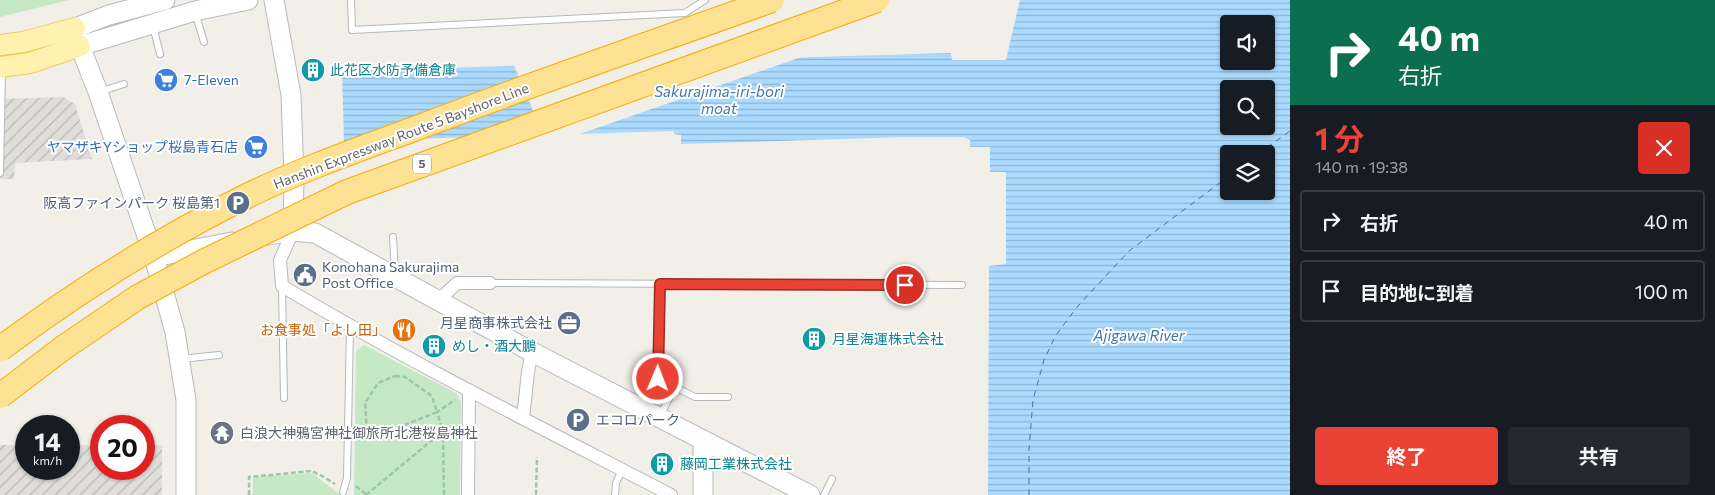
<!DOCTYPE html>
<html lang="ja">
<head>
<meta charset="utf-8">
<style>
	body { margin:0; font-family:Commissioner,"Noto Sans JP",sans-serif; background:#242831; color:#f1f3f6; height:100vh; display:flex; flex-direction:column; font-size:19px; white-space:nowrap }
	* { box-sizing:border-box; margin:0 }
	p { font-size:16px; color:#9ea1a6 }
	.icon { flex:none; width:28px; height:28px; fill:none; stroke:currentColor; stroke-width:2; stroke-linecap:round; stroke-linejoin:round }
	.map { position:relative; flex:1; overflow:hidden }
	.sheet { display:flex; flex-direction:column; background:#171b24; width:425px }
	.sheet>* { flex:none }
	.banner { background:#0b6e4f; color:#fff; overflow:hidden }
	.fabs { position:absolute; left:1220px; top:15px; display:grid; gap:10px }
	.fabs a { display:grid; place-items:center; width:55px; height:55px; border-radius:5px; background:#171b24; box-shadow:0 1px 4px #0004; font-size:25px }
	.speed { position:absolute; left:15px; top:415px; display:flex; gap:10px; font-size:25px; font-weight:700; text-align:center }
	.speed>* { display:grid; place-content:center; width:65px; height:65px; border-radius:50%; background:#171b24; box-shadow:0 1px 4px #0004; line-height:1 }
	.speed small { font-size:12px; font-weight:400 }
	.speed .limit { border:8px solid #d22; background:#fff; color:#111 }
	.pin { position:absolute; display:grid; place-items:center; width:42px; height:42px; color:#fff; margin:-21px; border:2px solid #fff; border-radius:50%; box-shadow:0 1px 5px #0007 }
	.me { position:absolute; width:55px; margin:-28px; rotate:1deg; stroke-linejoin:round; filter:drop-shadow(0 0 4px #0008) }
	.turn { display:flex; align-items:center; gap:18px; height:105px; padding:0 25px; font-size:22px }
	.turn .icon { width:65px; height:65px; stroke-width:2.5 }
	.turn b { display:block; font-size:35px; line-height:42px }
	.round { display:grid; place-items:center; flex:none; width:52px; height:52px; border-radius:5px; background:#242831 }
	.summary { display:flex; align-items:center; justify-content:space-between; height:85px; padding:0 25px }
	h1 { font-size:30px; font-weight:700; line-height:38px; color:#ea4335 }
	.button { display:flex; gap:10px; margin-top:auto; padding:10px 25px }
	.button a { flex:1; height:58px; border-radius:5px; background:#ea4335; color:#fff; font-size:20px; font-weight:700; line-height:58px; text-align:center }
	.button a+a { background:#242831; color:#f1f3f6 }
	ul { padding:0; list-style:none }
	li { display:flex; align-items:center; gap:15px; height:62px; margin:0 10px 8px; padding:0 15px; border:2px solid #363941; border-radius:5px }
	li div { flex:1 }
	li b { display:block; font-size:19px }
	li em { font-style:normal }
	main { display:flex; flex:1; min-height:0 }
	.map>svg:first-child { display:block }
</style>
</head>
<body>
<main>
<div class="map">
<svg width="1290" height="495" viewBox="0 0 1290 495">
	<defs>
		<pattern id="industrial-furrows" width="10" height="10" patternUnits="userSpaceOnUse" patternTransform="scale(1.25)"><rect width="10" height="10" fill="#e0deda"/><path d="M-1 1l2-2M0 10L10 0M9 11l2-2" fill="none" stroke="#b9b8b5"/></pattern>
		<pattern id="water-rules" width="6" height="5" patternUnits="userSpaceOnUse" patternTransform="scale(1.25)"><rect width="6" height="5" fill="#aadaff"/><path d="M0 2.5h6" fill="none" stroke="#8eb4d2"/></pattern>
	</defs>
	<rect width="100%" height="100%" fill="#f1efe8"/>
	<path fill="url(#industrial-furrows)" d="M 63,97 L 75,104 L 92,159 L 15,163 L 14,179 L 0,179 L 0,99 Z
		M 0,445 L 26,445 L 26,469 L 69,469 L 69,445 L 101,445 L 101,469 L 144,469 L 144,445 L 162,445 L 162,495 L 0,495 Z"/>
	<path fill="#c5e8c5" d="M 0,0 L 69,0 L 0,17 Z
		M 364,345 L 456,393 L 461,402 L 460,495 L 354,495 L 356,351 Z
		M 312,473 L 340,495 L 253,495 L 253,477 Z"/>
	<path fill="url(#water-rules)" fill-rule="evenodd" d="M 1020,0 L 1290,0 L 1290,495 L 988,495 L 989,266 L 1006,264 L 1006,172 L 990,172 L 990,147 L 970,147 L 970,140 L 964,137 L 909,137 L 681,144 L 681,135 L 674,134 L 674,131 L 344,141 L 342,71 L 951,53 L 952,60 L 1006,60 ZM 1229,24 L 1266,24 L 1266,61 L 1229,61 ZM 1229,89 L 1266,89 L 1266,126 L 1229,126 ZM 1229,154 L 1266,154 L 1266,191 L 1229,191 Z"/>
	<path fill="#f1efe8" d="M 810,54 L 571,137 L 544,137 L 513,63 Z"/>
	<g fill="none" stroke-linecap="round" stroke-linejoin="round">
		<path stroke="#4174aa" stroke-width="1" stroke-dasharray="6 5" stroke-linecap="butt" d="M 1258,154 L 1290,131
			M 1029,495 L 1029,449 L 1033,400 L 1044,360 L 1056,335 L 1078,306 L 1129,251 L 1229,176"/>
		<g stroke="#b5b8bc" stroke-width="8">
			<path id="lane" d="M 351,0 L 352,30 L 685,13 L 705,0
				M 195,12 L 204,42
				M 153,26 L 160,54
				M 99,92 L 124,84
				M 0,173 L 2,68
				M 393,237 L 395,273
				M 490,283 L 962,285
				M 660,283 L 657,379 L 675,387 L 660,416
				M 282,286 L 284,398
				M 181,359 L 219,355
				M 675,387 L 695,397 L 728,397
				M 343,492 L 347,478 L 350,327
				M 615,495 L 616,483 L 622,470
				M 824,495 L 832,479"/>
		</g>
		<g stroke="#b5b8bc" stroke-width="14">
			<path id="street" d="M 293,231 L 280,260 L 282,286 C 409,362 540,427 671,495
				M 438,301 L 457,283 L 490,283
				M 523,418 L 528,372 L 532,352
				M 468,495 L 469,390"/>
		</g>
		<g stroke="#b6babf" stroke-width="21">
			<path id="secondary" d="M 165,0 L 109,15 L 75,28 L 80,46 L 98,92 L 154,257 L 175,332 L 186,400 L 186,495
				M 274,0 L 291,95 L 294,178 L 293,229
				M 80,46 L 195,11 L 248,0
				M 268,235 L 293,231 L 315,233 L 532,352 L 810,495
				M 154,257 L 232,242
				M 703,495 L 703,440"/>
		</g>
		<g stroke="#f2c960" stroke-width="22">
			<path id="primary" d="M 0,45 L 23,42 L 75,28
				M 0,67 L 30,63 L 80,46"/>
		</g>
		<path stroke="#9cc7a9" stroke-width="2.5" stroke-dasharray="5 2.5" stroke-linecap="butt" d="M 395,376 L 405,377 L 432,396 L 437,412 L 385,433 L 367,432 L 365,403 L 378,383 Z
			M 356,486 L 367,495
			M 249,495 L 249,477 L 312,471 L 324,477 L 335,484
			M 366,495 L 443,431
			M 444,495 L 443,431 L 437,412 L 455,400
			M 536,495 L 537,457"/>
		<use href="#lane" stroke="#fff" stroke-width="6"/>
		<use href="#street" stroke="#fff" stroke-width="12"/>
		<use href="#secondary" stroke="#fff" stroke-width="19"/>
		<use href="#primary" stroke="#fff2af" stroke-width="20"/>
		<g stroke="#f9ab00" stroke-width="26" stroke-linecap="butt">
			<path id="highway-bridge" d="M 0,349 C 78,291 160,239 247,196 C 306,167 369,146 430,123 C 543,80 658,41 772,0
				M 0,396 L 63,348 L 138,297 L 205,261 L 347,192 L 877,0"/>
		</g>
		<use href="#highway-bridge" stroke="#fde293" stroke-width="24"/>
	</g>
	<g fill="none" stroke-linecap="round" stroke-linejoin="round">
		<g stroke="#982c22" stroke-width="12">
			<path id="route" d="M 658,379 L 660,284 L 905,285"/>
		</g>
		<use href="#route" stroke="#ea4335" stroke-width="9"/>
	</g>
	<defs>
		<g id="building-disc" transform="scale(1.25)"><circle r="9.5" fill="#0f9aa8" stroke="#fff"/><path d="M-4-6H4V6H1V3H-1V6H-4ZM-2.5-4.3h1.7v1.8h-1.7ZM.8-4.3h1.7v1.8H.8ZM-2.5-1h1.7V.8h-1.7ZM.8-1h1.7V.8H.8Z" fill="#fff"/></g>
		<g id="supermarket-disc" transform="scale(1.25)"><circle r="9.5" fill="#3f7fe0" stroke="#fff"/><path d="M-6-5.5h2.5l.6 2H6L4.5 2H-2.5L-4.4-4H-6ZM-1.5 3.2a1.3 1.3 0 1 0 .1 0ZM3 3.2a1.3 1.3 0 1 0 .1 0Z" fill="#fff"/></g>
		<g id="parking-disc" transform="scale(1.25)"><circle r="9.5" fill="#5c6f8a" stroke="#fff"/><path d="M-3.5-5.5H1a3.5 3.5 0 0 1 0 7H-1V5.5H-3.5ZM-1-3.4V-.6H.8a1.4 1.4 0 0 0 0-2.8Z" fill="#fff"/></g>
		<g id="civic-disc" transform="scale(1.25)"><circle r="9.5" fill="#5c6f8a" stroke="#fff"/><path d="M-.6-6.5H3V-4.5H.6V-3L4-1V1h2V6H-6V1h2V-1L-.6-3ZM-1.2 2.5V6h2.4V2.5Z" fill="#fff"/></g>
		<g id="office-disc" transform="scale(1.25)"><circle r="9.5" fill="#5c6f8a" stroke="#fff"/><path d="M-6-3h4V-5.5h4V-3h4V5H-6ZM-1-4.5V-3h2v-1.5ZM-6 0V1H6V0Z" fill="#fff"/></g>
		<g id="restaurant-disc" transform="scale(1.25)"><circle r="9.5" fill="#e8710a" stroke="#fff"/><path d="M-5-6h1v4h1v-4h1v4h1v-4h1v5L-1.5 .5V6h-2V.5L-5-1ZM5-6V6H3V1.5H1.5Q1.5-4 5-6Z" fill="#fff"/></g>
		<g id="temple-disc" transform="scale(1.25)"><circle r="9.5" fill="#6b7280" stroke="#fff"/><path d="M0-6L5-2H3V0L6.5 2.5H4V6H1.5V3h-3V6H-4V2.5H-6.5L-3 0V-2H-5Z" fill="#fff"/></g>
	</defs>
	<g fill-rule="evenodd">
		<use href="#building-disc" x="313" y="70"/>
		<use href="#supermarket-disc" x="166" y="80"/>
		<use href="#supermarket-disc" x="256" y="147"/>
		<use href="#parking-disc" x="238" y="203"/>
		<use href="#civic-disc" x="305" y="275"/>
		<use href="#office-disc" x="569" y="323"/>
		<use href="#restaurant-disc" x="404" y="330"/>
		<use href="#building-disc" x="814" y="339"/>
		<use href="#building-disc" x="434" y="346"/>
		<use href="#parking-disc" x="578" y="420"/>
		<use href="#temple-disc" x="222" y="433"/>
		<use href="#building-disc" x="662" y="464"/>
	</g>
	<g text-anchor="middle" stroke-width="4" stroke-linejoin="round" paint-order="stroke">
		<rect fill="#fff" stroke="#8f9295" stroke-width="1" x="413" y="154.5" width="18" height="19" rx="4"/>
		<g font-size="12" font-weight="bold" fill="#5f6368">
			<text x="422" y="168">5</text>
		</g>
		<g font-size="14" fill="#0d838f" stroke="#fff" text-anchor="start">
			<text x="330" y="75">此花区水防予備倉庫</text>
			<text x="832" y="344">月星海運株式会社</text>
			<text x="452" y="351">めし・酒大鵬</text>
			<text x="680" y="469">藤岡工業株式会社</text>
		</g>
		<g font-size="14" fill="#366cbe" stroke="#fff" text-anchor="start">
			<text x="184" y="85">7-Eleven</text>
			<text x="238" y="152" text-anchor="end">ヤマザキYショップ桜島青石店</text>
		</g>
		<g font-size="14" fill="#5f6368" stroke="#fff">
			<text transform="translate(401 136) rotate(-21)" y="5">Hanshin Expressway Route 5 Bayshore Line</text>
		</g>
		<g font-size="14" fill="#4e5e75" stroke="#fff" text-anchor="end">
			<text x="220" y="208">阪高ファインパーク 桜島第1</text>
			<text x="322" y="272" text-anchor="start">Konohana Sakurajima<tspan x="322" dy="16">Post Office</tspan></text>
			<text x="552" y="328">月星商事株式会社</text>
			<text x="596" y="425" text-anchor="start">エコロパーク</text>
		</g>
		<g font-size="14" fill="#c56008" stroke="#fff" text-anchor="end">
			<text x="386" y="335">お食事処「よし田」</text>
		</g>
		<g font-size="14" fill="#5b616d" stroke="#fff" text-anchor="start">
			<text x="240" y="438">白浪大神鴉宮神社御旅所北港桜島神社</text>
		</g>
		<g font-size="15" font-style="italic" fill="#4174aa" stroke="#fff">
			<text x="719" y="97">Sakurajima-iri-bori<tspan x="719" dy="17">moat</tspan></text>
			<text x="1139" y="341">Ajigawa River</text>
		</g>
	</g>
</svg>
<div class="fabs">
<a><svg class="icon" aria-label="sound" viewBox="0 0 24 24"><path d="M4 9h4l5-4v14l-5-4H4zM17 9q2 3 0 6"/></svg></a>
<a><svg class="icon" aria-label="search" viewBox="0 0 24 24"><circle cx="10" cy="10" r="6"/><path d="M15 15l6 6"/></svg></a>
<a><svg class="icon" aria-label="layers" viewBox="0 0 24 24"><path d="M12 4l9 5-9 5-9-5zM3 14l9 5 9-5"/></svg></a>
</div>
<div class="speed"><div>14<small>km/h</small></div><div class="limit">20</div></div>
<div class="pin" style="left:905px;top:285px;background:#d93025"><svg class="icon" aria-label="arrive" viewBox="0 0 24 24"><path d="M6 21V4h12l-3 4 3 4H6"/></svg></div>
<svg class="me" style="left:658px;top:379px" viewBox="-20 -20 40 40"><circle r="17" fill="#ea4335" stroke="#fff" stroke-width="3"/><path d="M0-11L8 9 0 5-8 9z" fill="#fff"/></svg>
</div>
<section class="sheet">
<div class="banner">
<div class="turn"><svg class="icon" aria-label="right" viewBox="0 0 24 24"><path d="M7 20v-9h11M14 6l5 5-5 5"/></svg><div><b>40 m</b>右折</div></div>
</div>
<div class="summary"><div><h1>1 分</h1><p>140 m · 19:38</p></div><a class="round" style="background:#d93025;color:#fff"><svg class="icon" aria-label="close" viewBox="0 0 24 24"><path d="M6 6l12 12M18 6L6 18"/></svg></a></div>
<ul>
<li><svg class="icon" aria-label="right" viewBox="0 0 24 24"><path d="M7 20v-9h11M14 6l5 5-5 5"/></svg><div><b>右折</b></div><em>40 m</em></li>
<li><svg class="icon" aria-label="arrive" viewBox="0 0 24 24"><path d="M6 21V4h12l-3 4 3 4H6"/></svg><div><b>目的地に到着</b></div><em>100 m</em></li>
</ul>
<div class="button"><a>終了</a><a>共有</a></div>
</section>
</main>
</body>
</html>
